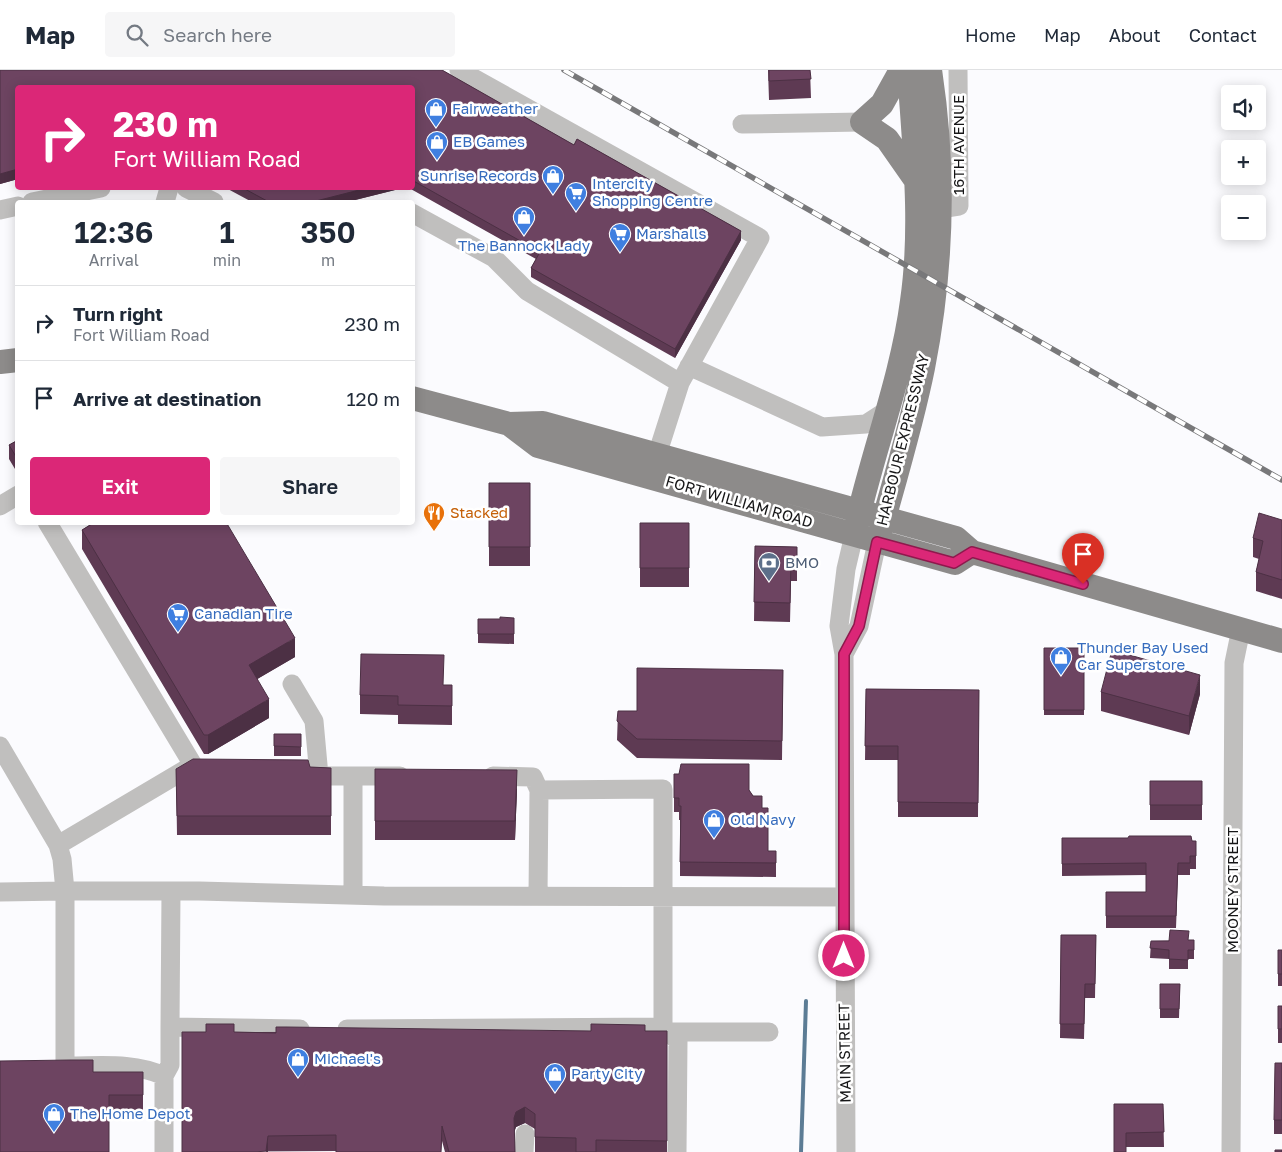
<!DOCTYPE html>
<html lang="en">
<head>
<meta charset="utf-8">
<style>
	body { margin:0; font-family:"Golos Text",sans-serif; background:#f6f6f7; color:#1f2937; height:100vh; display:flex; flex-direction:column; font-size:19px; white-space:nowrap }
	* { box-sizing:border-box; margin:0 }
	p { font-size:16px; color:#747a83 }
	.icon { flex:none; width:28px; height:28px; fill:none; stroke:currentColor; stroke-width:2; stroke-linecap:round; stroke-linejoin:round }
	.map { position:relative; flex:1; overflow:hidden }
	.sheet { position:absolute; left:15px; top:130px; width:400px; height:325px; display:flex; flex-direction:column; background:#fff; border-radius:5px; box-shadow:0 2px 12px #0003 }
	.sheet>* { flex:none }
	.hud { position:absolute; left:15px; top:15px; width:400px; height:105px; border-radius:5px; box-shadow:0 2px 12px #0003; background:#db2777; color:#fff; overflow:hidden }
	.tools { position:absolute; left:1221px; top:15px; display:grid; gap:10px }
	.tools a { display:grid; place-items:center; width:45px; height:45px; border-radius:5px; background:#fff; box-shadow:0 2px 12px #0003; font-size:25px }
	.pin { position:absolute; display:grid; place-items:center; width:42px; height:42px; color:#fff; margin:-51px -21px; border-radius:50% 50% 50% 0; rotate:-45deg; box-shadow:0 0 5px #0007 }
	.pin .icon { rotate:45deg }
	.me { position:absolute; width:55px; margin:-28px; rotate:0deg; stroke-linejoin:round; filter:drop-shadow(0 0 4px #0008) }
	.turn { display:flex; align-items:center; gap:18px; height:105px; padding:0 15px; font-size:22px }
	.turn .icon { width:65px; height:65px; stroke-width:2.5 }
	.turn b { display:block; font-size:35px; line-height:42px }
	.eta { display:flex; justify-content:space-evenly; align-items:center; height:85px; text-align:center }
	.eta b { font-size:30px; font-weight:600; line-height:35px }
	.primary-button { display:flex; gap:10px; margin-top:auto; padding:10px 15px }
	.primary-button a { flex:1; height:58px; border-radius:5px; background:#db2777; color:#fff; font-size:20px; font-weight:600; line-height:58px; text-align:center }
	.primary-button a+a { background:#f6f6f7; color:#1f2937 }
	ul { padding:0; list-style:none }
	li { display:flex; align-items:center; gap:15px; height:75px; padding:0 15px; border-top:1px solid #e0e1e3 }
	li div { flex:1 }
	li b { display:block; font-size:19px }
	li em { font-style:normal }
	header { display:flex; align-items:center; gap:30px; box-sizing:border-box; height:70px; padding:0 25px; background:#fff; border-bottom:1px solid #e0e1e3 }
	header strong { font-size:24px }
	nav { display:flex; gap:28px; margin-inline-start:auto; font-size:18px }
	.search { width:350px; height:45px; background:#f6f6f7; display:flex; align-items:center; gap:12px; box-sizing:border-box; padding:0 18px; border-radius:5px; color:#747a83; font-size:19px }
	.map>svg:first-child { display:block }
</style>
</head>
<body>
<header>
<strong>Map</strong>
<div class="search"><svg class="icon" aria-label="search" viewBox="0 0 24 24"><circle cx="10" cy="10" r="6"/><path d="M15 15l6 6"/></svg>Search here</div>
<nav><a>Home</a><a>Map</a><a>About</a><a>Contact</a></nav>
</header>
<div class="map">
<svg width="1282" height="1082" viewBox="0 0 1282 1082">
	<rect width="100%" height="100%" fill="#fbfbfe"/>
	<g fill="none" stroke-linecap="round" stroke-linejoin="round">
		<path stroke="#5c7c95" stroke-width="4" d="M 801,1082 L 806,931"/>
		<path stroke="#c0bfbe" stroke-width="19" d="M 459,0 L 760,168 L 680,313 L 657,385
			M 742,54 L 862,52
			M 186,118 L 214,132
			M 32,132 L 101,118
			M 165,132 L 169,118
			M 0,140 L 18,136
			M 927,141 L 959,136 L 958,0
			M 412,143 L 494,188 L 527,221 L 680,313
			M 689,296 L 822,357 L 866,354 L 886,341
			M 0,436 L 18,425
			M 47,452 L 193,695 L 58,775
			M 844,584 L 859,556 L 877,472
			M 292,614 L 314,651 L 319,706 L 400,706
			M 0,676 L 58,775 L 62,789 L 65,821 L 199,821 L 384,826 L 844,827
			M 493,706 L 533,707 L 539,720 L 538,826
			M 171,821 L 170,957 L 300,959
			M 0,822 L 65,821 L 65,996
			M 353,825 L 353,706
			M 663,957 L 678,971 L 677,1082
			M 347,959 L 663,957 L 663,719 L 539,720
			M 669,962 L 769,962
			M 69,996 C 101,996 134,992 164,1006 L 164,1082
			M 164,1006 L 170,995 L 170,957
			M 524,1082 L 525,1064
			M 846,1082 L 844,584 L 839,556 L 846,499 L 854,465
			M 1231,1082 L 1234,593 L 1241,559"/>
		<path stroke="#8d8b8a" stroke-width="24" d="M 901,0 L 882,34 L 862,52 L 887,69 L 915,109
			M 0,292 L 18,290
			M 412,328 L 509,354 L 543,353 L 956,468 L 972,482 L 1282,571
			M 509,354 L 538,376 L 955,493 L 972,482
			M 856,456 C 873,381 902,307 912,231 C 923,156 914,76 909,0
			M 880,463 C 895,409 912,353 923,298 C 942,201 945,98 930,0"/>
		<g stroke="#78787a" stroke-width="5.5">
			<path id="rail" d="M 564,0 L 1282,410"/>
		</g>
		<use href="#rail" stroke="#fff" stroke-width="4" stroke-dasharray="11" stroke-linecap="butt"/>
	</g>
	<path fill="#5e3a53" d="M 0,0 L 442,0 L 574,75 L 577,69 L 741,161 L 741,170 L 675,288 L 531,207 L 531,198 L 536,189 L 409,118 L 412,118 L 412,18 L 18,18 L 18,109 L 0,114 Z
		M 768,0 L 810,0 L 811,28 L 769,30 Z
		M 226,118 L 403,118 L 347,132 L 252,132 Z
		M 18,370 L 18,404 L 9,389 L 9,375 Z
		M 489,413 L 530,413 L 530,496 L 489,496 Z
		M 1282,450 L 1282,529 L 1256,521 L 1256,502 L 1259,489 L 1253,487 L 1253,468 Z
		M 90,452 L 226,452 L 295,587 L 257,609 L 269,648 L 208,684 L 204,684 L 82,479 L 82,460 L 91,454 Z
		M 640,453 L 689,453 L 689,517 L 640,517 Z
		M 755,476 L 797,477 L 797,511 L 791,511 L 790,552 L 754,551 Z
		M 514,548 L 514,574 L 478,573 L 478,549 L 500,549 Z
		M 1044,578 L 1084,578 L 1084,645 L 1044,645 Z
		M 783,600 L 782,690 L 637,688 L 617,670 L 618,641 L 637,641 Z
		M 444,615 L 452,615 L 452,655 L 398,654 L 398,645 L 360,644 L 360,625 Z
		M 866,619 L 979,620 L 978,747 L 898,747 L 898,690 L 865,690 Z
		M 1101,622 L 1200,624 L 1189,665 L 1101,641 Z
		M 274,664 L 301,677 L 301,686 L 274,686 Z
		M 310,697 L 331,698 L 331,765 L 177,765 L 176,699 Z
		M 375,699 L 517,719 L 515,770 L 375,770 Z
		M 674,704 L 749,720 L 762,738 L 768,781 L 776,781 L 776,807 L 680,806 L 680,750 L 679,750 L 679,742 L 674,742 Z
		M 1150,711 L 1202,711 L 1202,750 L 1150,750 Z
		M 1062,768 L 1196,771 L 1196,799 L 1190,799 L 1190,805 L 1178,805 L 1176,858 L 1106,858 L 1106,822 L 1146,822 L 1146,805 L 1062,806 Z
		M 1061,865 L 1096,865 L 1095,928 L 1085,928 L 1084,969 L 1060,968 Z
		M 1194,870 L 1194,889 L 1188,889 L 1188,899 L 1169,899 L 1169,889 L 1150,888 L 1151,871 Z
		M 1278,880 L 1282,880 L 1282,916 L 1278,916 Z
		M 1160,914 L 1180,914 L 1179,948 L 1160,948 Z
		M 1278,936 L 1282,936 L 1282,973 L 1278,973 Z
		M 591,961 L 667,961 L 667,1082 L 535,1082 L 535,1059 L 525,1053 L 516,1057 L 514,1062 L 515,1082 L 445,1082 L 442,1071 L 441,1082 L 336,1082 L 336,1081 L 182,1082 L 234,962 Z
		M 1282,993 L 1282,1064 L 1274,1064 L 1274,1050 Z
		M 93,1002 L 143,1002 L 143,1044 L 109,1044 Z
		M 1114,1034 L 1163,1034 L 1164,1077 L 1126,1077 Z"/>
	<path fill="#4c3044" d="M 18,99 L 18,109 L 0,114 L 0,104 Z
		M 367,118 L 403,118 L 347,132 L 312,132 Z
		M 741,161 L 741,170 L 675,288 L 675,279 Z
		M 295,568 L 295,587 L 249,614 L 249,595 Z
		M 1200,605 L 1200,624 L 1189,665 L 1189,646 Z
		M 269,629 L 269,648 L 208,684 L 208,665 Z
		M 517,700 L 517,719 L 515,770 L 515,751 Z
		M 525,1037 L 525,1053 L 516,1057 L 514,1063 L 514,1048 L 516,1042 Z
		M 268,1066 L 268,1082 L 266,1082 Z"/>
	<path fill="#6d4461" stroke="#4c3044" d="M 0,0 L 442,0 L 574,75 L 577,69 L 741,161 L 675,279 L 531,198 L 540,182 L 412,110 L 412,18 L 18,18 L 18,99 L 0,104 Z
		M 769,0 L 810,0 L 811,9 L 769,11 Z
		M 243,118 L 367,118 L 312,132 L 269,132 Z
		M 18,370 L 18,390 L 9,375 Z
		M 489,413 L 530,413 L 530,477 L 489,477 Z
		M 1259,443 L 1282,450 L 1282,510 L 1256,502 L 1263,471 L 1253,468 Z
		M 95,452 L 226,452 L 295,568 L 249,595 L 269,629 L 208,665 L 204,665 L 82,460 Z
		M 640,453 L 689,453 L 689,498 L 640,498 Z
		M 755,476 L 797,477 L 797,492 L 791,492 L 790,533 L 754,532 Z
		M 500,547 L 514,548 L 514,564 L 478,564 L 478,549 L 500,549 Z
		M 1044,578 L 1084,578 L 1084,640 L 1044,640 Z
		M 1112,580 L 1200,605 L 1189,646 L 1101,622 Z
		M 361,584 L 444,585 L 443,615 L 452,615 L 452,636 L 398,635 L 398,626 L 360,625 Z
		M 637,598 L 783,600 L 782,671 L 637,669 L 617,651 L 618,641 L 637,641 Z
		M 866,619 L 979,620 L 978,733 L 898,732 L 898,676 L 865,676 Z
		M 274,664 L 301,664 L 301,677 L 274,676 Z
		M 193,689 L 308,690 L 310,697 L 331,698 L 331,746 L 177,746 L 176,699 Z
		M 681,694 L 749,694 L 749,720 L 753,726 L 762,726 L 762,738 L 768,738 L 768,781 L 776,781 L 776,793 L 680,792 L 681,736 L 679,736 L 679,728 L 674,728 L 674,704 L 679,704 Z
		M 375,699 L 517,700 L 515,751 L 375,751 Z
		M 1150,711 L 1202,711 L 1202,735 L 1150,735 Z
		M 1129,766 L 1191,766 L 1192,771 L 1196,771 L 1196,786 L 1190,786 L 1190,793 L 1178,793 L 1176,846 L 1106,846 L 1106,822 L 1146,822 L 1146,793 L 1062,794 L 1062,768 L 1128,768 Z
		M 1170,860 L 1189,861 L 1188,870 L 1194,870 L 1194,880 L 1188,880 L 1188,890 L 1169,889 L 1169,880 L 1150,878 L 1151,871 L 1169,871 Z
		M 1061,865 L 1096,865 L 1095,914 L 1085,914 L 1084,954 L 1060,954 Z
		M 1278,880 L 1282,880 L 1282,904 L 1278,904 Z
		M 1160,914 L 1180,914 L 1179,939 L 1160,939 Z
		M 1278,936 L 1282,936 L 1282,959 L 1278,959 Z
		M 206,954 L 234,954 L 234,962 L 276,963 L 276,957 L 286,957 L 591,961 L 591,954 L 645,955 L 645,961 L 667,961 L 667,1071 L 596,1070 L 596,1082 L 576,1082 L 576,1068 L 535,1067 L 535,1044 L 525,1037 L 516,1042 L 514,1048 L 515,1082 L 449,1082 L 442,1056 L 441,1082 L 336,1082 L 336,1065 L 268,1066 L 266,1081 L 255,1082 L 182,1082 L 182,962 L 206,962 Z
		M 71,990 L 93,990 L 93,1002 L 143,1002 L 143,1025 L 109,1025 L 109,1082 L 0,1082 L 0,991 Z
		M 1275,993 L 1282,993 L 1282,1050 L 1274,1050 Z
		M 1114,1034 L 1163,1034 L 1164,1062 L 1126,1063 L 1126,1082 L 1114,1082 Z
		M 1275,1080 L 1282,1080 L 1282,1082 L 1275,1082 Z"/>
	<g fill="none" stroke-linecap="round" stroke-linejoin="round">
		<g stroke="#8e194d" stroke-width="12">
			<path id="route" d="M 844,886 L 844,584 L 859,556 L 877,472 L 954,493 L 972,482 L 1083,514"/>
		</g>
		<use href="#route" stroke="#db2777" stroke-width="9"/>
	</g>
	<defs>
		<g id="shop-pin" transform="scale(1.125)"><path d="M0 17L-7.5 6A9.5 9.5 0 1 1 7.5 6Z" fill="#3f7fe0" stroke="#fff"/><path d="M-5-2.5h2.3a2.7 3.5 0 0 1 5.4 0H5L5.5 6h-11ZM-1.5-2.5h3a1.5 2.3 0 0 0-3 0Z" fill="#fff"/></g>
		<g id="supermarket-pin" transform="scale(1.125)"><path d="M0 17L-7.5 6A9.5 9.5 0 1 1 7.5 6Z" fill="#3f7fe0" stroke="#fff"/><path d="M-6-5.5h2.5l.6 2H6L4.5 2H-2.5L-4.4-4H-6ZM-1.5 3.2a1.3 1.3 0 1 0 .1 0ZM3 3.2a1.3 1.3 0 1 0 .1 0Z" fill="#fff"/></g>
		<g id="restaurant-pin" transform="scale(1.125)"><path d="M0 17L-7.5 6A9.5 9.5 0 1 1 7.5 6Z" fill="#e8710a" stroke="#fff"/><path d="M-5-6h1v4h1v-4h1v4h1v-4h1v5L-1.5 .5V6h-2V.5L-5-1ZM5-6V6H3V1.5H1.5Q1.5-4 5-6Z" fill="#fff"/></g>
		<g id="bank-pin" transform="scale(1.125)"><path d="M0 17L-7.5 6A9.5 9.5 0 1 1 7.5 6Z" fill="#5c6f8a" stroke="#fff"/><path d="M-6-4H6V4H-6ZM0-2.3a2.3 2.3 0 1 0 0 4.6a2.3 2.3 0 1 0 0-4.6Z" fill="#fff"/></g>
	</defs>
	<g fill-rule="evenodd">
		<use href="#shop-pin" x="436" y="39"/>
		<use href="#shop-pin" x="437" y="72"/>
		<use href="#shop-pin" x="553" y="106"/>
		<use href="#supermarket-pin" x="576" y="123"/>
		<use href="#shop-pin" x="524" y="147"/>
		<use href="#supermarket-pin" x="620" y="164"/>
		<use href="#restaurant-pin" x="434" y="443"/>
		<use href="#bank-pin" x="769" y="493"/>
		<use href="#supermarket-pin" x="178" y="544"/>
		<use href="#shop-pin" x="1061" y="587"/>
		<use href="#shop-pin" x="714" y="750"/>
		<use href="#shop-pin" x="298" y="989"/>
		<use href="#shop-pin" x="555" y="1004"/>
		<use href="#shop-pin" x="54" y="1044"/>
	</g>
	<g text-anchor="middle" stroke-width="5" stroke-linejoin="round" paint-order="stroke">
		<g font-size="15" fill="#366cbe" stroke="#fff" text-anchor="start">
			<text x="452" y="44">Fairweather</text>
			<text x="453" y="77">EB Games</text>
			<text x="537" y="111" text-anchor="end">Sunrise Records</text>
			<text x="592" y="119">Intercity<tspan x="592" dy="17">Shopping Centre</tspan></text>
			<text x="636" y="169">Marshalls</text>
			<text x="524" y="181" text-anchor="middle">The Bannock Lady</text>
			<text x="194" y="549">Canadian Tire</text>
			<text x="1077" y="583">Thunder Bay Used<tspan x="1077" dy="17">Car Superstore</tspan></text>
			<text x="730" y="755">Old Navy</text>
			<text x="314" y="994">Michael's</text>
			<text x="571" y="1009">Party City</text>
			<text x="70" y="1049">The Home Depot</text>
		</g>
		<g font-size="15" fill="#161617" stroke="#fff">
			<text transform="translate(959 75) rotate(-90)" y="5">16TH AVENUE</text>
			<text transform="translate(903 370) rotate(-76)" y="5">HARBOUR EXPRESSWAY</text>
			<text transform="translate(739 432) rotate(16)" y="5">FORT WILLIAM ROAD</text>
			<text transform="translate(1233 820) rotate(-90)" y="5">MOONEY STREET</text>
			<text transform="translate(845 983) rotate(-91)" y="5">MAIN STREET</text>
		</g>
		<g font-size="15" fill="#c56008" stroke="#fff" text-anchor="start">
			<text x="450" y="448">Stacked</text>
		</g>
		<g font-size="15" fill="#4e5e75" stroke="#fff" text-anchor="start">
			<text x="785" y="498">BMO</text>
		</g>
	</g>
</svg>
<div class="tools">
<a><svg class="icon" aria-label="sound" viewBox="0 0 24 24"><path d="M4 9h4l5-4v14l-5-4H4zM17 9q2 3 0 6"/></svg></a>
<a>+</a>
<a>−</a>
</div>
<div class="pin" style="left:1083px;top:514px;background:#d93025"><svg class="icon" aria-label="arrive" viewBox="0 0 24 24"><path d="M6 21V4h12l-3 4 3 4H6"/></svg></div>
<svg class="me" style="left:844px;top:886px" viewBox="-20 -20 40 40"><circle r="17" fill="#db2777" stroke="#fff" stroke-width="3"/><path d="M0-11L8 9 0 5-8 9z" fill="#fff"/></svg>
<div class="hud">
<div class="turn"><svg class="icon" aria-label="right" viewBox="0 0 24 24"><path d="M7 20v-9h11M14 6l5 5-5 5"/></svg><div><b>230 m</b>Fort William Road</div></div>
</div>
<section class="sheet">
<div class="eta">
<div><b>12:36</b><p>Arrival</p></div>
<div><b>1</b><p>min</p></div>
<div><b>350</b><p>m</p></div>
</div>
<ul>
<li><svg class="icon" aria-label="right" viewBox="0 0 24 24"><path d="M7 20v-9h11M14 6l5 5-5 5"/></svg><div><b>Turn right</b><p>Fort William Road</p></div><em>230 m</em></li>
<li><svg class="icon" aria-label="arrive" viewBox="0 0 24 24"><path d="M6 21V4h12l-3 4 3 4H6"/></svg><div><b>Arrive at destination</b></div><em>120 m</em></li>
</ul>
<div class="primary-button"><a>Exit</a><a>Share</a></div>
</section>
</div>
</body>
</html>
